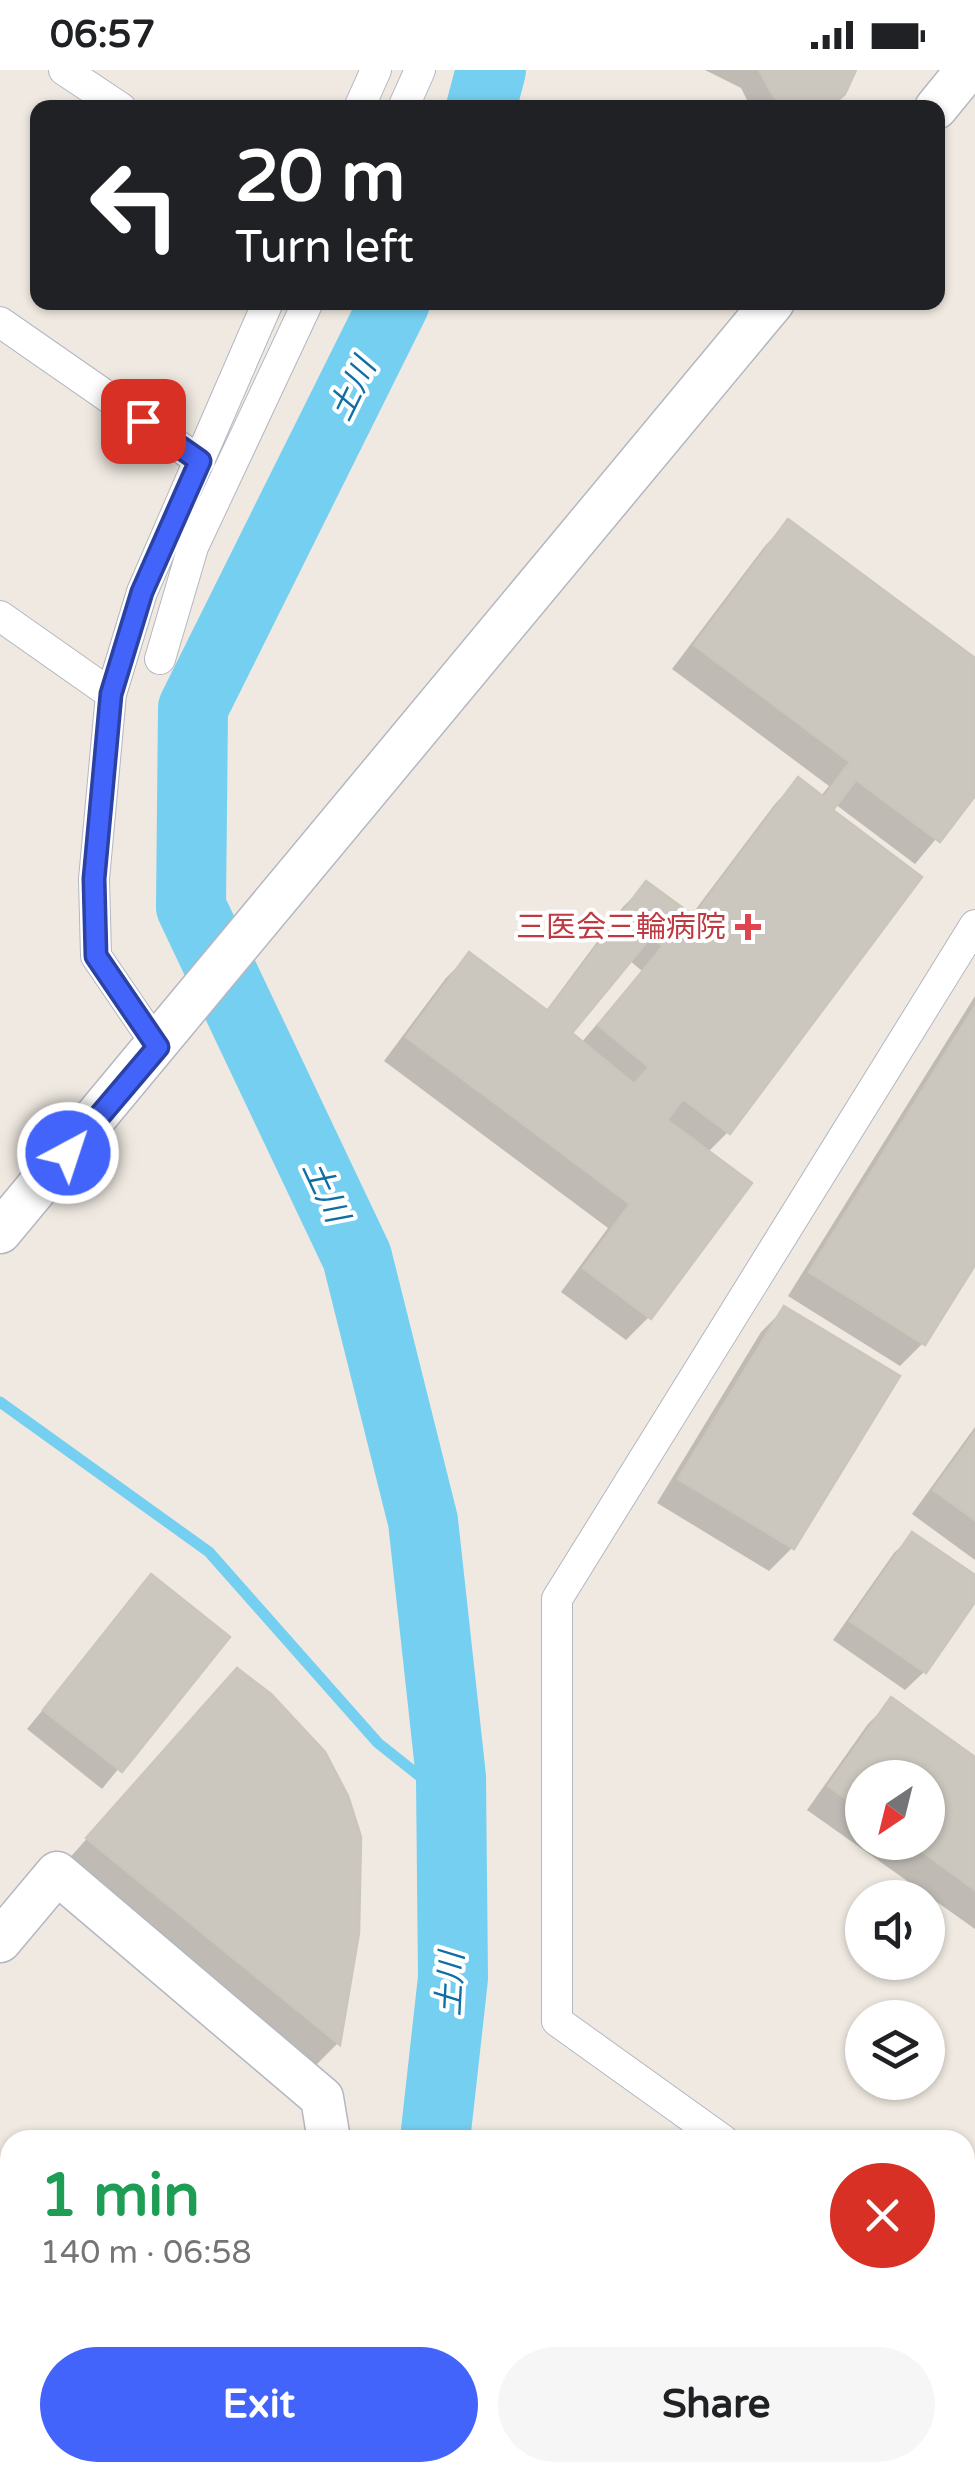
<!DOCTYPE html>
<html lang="en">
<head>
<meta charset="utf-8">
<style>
	body { margin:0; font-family:"Varela Round","Noto Sans JP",sans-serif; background:#f6f6f6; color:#202124; height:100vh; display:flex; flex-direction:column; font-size:38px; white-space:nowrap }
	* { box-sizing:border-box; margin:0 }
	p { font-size:32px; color:#757577 }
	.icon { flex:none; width:55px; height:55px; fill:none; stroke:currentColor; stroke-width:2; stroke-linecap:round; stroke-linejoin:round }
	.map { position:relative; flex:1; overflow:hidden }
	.drawer { position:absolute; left:0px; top:2060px; width:975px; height:352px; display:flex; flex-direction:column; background:#fff; border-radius:30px 30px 0 0; box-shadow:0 2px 8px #0004 }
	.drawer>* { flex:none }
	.hud { position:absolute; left:30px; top:30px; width:915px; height:210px; border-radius:20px; box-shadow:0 2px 8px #0004; background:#202124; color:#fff; overflow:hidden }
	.needle { width:65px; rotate:215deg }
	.buttons { position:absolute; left:845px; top:1690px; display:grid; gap:20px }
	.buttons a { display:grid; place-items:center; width:100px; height:100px; border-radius:50%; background:#fff; box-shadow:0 2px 8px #0004; font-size:50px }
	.pin { position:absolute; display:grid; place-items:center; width:85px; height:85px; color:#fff; margin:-42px; border-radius:20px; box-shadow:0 5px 15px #0006 }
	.me { position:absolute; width:110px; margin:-55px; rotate:40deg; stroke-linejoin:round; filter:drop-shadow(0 0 8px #0008) }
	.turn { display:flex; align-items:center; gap:35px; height:210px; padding:0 40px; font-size:45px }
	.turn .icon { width:130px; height:130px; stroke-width:2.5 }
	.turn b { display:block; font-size:70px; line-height:85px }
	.round { display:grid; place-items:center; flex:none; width:105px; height:105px; border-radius:52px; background:#f6f6f6 }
	.overview { display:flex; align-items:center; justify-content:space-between; height:170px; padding:0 40px }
	h1 { font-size:60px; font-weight:700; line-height:75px; color:#1e9e55 }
	.primary-button { display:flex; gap:20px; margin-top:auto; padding:20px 40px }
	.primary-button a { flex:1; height:115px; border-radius:60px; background:#4264fb; color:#fff; font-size:40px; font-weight:700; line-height:115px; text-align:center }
	.primary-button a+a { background:#f6f6f6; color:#202124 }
	.status { display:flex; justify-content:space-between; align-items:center; height:70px; padding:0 50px; background:#fff; direction:ltr }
	.status svg { height:28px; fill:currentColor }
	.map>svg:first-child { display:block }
</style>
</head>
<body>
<div class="status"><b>06:57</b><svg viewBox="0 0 49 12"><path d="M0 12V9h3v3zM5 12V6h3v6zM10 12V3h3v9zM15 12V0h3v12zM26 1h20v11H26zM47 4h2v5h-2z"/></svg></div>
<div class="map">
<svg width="975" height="2411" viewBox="0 0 975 2411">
	<rect width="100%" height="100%" fill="#efe9e1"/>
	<path fill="#0003" fill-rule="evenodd" d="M 705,0 L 853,0 L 827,38 L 751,38 L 741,18 Z
		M 788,452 L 975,591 L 975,722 L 915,794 L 835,734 L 728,1062 L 707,1083 L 649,1247 L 626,1270 L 561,1222 L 608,1158 L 384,991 L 446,908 L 469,885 L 545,942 L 623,837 L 646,814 L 690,847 L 775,734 L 798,710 L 820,727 L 829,716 L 672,599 L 765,476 ZM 629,890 L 642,901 L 581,973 L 568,963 Z
		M 975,926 L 975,1190 L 923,1273 L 900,1296 L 788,1226 Z
		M 784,1239 L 792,1478 L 769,1501 L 657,1433 L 761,1262 Z
		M 975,1357 L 975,1490 L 912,1444 Z
		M 913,1465 L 975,1508 L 975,1528 L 924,1602 L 905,1620 L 833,1570 L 894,1483 Z
		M 151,1508 L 226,1567 L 102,1719 L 27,1659 Z
		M 237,1601 L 356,1862 L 338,1973 L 315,1996 L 65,1793 Z
		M 891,1631 L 975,1690 L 975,1859 L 807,1740 L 868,1654 ZM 862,1708 L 928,1708 L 928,1772 L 862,1772 Z"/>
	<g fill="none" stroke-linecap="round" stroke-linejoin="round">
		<path stroke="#75cff0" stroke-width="11" d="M 0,1332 L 209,1482 L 378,1673 L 451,1731"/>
		<path stroke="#75cff0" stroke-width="70" d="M 481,38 L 491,0
			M 395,232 L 193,638 L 191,837 L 357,1187 L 423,1451 L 451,1707 L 453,1908 L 435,2070
			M 382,2411 L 384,2402"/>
	</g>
	<path fill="#cbc7bf" stroke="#cbc5ba" stroke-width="2.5" fill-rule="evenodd" d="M 759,0 L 856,0 L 845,24 L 829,38 L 788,38 L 773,26 Z
		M 788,449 L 975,588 L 975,726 L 940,772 L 856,710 L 833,740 L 922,807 L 730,1064 L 683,1029 L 667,1050 L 752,1113 L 651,1249 L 583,1198 L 630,1134 L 406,967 L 469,882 L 548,941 L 646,811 L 694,846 L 798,707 L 824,727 L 850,692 L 694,575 ZM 651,867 L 663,876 L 598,955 L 649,997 L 634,1014 L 572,963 Z
		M 975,936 L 975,1195 L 925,1275 L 809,1202 Z
		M 784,1236 L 900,1306 L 794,1479 L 678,1409 Z
		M 975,1362 L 975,1450 L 933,1420 Z
		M 912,1462 L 975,1505 L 975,1532 L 926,1603 L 850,1551 Z
		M 151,1504 L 230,1567 L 122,1702 L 43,1640 Z
		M 237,1598 L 271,1624 L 325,1682 L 348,1726 L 361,1767 L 359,1863 L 340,1975 L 86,1768 Z
		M 891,1627 L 975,1687 L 975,1820 L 909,1772 L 928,1772 L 928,1708 L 862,1708 L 862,1740 L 828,1716 Z"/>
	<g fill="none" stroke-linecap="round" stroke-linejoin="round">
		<g stroke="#b4b7c1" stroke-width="32">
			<path id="street" d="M 64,0 L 121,38
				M 359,38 L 376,0
				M 403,38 L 420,0
				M 0,252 L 200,391
				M 0,546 L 111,624
				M 160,589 L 193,477 L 308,232
				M 158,977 L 96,886 L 94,809 L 111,624 L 142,522 L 268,232
				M 723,2070 L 557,1951 L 557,1529 L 975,855
				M 965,2145 L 975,2134"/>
		</g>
		<g stroke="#b4b7c1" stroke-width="45">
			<path id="secondary" d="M 936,38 L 967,0
				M 0,1162 L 773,232
				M 0,1871 L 57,1803 L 322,2028 L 329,2070
				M 82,2411 L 88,2402"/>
		</g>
		<use href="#street" stroke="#fff" stroke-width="30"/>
		<use href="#secondary" stroke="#fff" stroke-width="42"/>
	</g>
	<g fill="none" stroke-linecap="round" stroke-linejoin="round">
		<g stroke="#2b41a3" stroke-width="25">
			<path id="route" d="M 68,1083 L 158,977 L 96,886 L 94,809 L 111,624 L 142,522 L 200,391 L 143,351"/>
		</g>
		<use href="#route" stroke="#4264fb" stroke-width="18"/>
	</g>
	<path fill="#e0444e" stroke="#fff" stroke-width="4" d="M743 842h10v10h10v10h-10v10h-10v-10h-10v-10h10z"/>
	<g text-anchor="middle" stroke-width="8" stroke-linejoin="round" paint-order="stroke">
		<g font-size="30" fill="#be3a42" stroke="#fff" text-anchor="end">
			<text x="726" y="867">三医会三輪病院</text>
		</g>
		<g font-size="32" font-style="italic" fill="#0d6fa3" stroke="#fff">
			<text transform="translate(352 319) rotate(-64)" y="11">土川</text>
			<text transform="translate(326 1121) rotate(65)" y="11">土川</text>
			<text transform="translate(450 1914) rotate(-87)" y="11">土川</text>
		</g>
	</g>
</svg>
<div class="buttons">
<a><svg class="needle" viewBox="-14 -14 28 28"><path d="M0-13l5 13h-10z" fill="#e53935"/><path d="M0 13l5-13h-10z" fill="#757577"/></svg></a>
<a><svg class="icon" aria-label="sound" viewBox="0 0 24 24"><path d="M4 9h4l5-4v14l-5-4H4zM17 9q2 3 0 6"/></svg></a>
<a><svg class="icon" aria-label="layers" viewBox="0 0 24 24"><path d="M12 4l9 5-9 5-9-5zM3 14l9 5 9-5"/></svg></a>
</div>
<div class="pin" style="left:143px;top:351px;background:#d93025"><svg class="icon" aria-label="arrive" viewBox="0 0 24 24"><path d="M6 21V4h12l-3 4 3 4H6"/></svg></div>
<svg class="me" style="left:68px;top:1083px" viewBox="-20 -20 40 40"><circle r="17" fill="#4264fb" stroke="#fff" stroke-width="3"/><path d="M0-11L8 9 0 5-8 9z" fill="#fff"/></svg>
<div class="hud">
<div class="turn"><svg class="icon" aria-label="left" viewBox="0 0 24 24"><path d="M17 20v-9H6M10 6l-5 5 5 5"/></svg><div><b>20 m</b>Turn left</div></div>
</div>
<section class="drawer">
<div class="overview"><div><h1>1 min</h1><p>140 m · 06:58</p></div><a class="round" style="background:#d93025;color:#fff"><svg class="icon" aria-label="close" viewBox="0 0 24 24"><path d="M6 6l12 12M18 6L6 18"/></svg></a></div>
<div class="primary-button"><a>Exit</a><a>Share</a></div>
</section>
</div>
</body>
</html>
